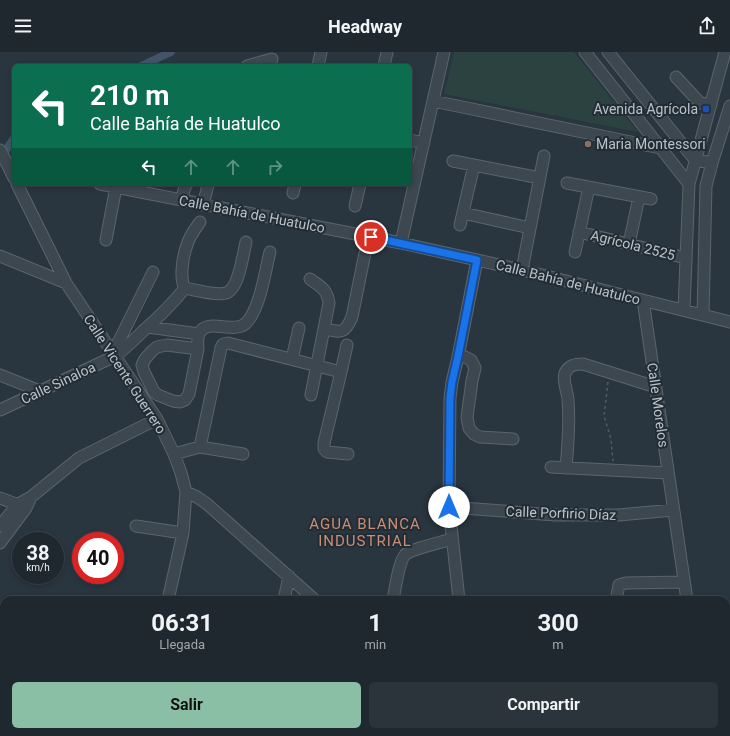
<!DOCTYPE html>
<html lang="es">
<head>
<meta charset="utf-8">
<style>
	body { margin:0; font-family:Roboto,sans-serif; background:#2c343b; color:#f1f3f6; height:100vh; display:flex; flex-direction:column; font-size:15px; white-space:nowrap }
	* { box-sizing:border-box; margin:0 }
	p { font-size:13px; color:#a1a6aa }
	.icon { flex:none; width:22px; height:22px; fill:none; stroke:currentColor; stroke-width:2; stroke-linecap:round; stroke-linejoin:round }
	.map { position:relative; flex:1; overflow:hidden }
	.details { position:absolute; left:0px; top:544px; width:730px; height:140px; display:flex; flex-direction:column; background:#1f282f; border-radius:12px 12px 0 0; box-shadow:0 2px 6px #0003,0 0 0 1px #3c444b }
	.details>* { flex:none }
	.top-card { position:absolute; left:12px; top:12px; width:400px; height:122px; border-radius:6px; box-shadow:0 2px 6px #0003,0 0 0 1px #3c444b; background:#0b6e4f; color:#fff; overflow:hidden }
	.speed { position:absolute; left:12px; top:480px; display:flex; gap:8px; font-size:20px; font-weight:700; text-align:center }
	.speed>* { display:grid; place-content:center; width:52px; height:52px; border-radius:50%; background:#1f282f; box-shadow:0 2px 6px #0003,0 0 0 1px #3c444b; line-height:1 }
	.speed small { font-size:10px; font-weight:400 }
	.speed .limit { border:6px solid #d22; background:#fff; color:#111 }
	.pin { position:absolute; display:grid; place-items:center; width:34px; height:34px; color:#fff; margin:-17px; border:2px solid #fff; border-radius:50%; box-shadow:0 1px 4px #0007 }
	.me { position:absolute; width:44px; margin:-22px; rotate:0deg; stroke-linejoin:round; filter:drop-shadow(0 0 3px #0008) }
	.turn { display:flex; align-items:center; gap:14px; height:84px; padding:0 12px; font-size:18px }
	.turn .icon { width:52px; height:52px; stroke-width:2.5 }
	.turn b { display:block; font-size:28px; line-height:34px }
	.lanes { display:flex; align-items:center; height:38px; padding:0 12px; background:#0003; justify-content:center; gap:20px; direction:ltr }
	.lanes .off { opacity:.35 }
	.eta { display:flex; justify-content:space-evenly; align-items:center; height:68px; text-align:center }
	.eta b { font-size:24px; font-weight:700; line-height:28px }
	.primary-button { display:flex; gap:8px; margin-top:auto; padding:8px 12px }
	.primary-button a { flex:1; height:46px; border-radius:6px; background:#8abfa5; color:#111; font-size:16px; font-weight:700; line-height:46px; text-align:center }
	.primary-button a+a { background:#2c343b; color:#f1f3f6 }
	header { display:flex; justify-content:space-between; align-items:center; height:52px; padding:0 12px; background:#1f282f; font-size:18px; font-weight:700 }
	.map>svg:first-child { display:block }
</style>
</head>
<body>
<header><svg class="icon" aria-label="menu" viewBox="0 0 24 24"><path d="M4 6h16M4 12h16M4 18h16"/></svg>Headway<svg class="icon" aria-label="share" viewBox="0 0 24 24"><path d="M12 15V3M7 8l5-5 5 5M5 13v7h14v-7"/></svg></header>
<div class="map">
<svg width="730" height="684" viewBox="0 0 730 684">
	<rect width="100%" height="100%" fill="#29353f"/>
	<path fill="#2c4240" d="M 454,0 L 574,0 L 638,80 L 444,42 Z"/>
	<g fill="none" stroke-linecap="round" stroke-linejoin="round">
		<path stroke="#415566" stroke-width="8" d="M 141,14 L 171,0
			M 0,107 L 14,86"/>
		<g stroke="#5b656c" stroke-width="13">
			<path id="minor" d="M 585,0 L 689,132
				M 608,0 L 695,108 L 712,111
				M 247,14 L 272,7
				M 318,14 L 321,0
				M 384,14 L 387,0
				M 676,25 L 700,51 L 711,53
				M 433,49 L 660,96
				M 410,88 L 424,91
				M 0,98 L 14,126
				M 453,109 L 540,126
				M 567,131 L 651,147
				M 17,132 L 66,231 L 157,367 L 174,402 L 181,421 L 186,440 L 183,481 L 168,548
				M 100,132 L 401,191 L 522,218 L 730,270
				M 293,141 L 295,132
				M 181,148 L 185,135 L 187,132
				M 203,153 L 208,133
				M 355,154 L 360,132
				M 463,161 L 530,176
				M 200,170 C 195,177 189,185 187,193 C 183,203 179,227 185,236 C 195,238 217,244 226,241 C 239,237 243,202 246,190
				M 460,173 L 474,113
				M 579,180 L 686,206
				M 106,188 L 116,135
				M 401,191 L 444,0
				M 629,192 L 639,145
				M 575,200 L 589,135
				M 0,204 L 66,231
				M 522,218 L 544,104
				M 310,227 C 321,235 327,237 329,251 L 311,343
				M 643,248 L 687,548
				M 684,258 L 689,132 L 725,0
				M 703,263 L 706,134 L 712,111 L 730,54
				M 148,275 L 199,282
				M 324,277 C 341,280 344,283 352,265 L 365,201
				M 198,297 L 189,342 L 185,348 L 180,350 L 173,349 L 158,343 L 154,340 L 144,320 L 142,313 L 145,307 L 152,299 L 157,295 L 167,293 L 198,297 C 198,293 197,286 199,282 C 206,265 233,282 245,272 C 260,259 265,219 270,200
				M 112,300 L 119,289 L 153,220
				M 458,305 L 465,305 L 471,308 L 475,316 L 472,329 L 467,365 L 469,376 L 474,382 L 480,385 L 513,387
				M 292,307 L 299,276
				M 341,320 L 347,293
				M 0,323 L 40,339
				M 0,358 L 115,304 C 125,297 134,288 143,279 C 158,266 172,252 185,236
				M 200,395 L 243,402
				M 174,402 L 200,395 L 221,296 L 223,292 L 228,291 L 341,320 L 324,391 L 324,397 L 327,400 L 348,402
				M 551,415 L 668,421
				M 566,416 C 568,394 570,371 568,348 C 568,340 562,330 565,321 C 569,313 575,312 583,312 L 656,335
				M 186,440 L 197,445 L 207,452 L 315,548
				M 0,446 L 24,455
				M 449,455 L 555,463 L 619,463 L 673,458
				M 0,474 L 17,453 L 31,445 L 79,406 L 157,367
				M 136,474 L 183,481
				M 0,491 L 26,456 L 31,445
				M 284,548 L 289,524
				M 393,548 C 395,538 399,509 405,503 C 410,497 443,490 452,487
				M 459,548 L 449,455 L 450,346 L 452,330 L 458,305 L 477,208
				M 617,548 L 617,543 L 619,533 L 626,531 L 684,530
				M 0,584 L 4,585
				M 0,667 L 4,669
				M 36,680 L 47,684
				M 272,680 L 291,684
				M 459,680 L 463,684
				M 472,680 L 472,684
				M 630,680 L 631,684
				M 703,680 L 704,684
				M 132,684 L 133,680
				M 254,684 L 255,680
				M 361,684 L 362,680"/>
		</g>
		<path stroke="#4b5e5d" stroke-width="1.5" stroke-dasharray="3 3" stroke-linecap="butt" d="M 608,330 L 604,364 L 611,387 L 613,409"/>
		<use href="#minor" stroke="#3d474f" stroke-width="11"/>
	</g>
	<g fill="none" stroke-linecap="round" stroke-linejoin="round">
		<g stroke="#114b97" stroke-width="10">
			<path id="route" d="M 371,185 L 477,208 L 458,304 L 452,330 L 450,346 L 449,455"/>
		</g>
		<use href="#route" stroke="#1a73e8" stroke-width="7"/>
	</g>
	<rect fill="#1a4fb4" stroke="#222c34" stroke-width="1.5" x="702" y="53" width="8" height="8" rx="2"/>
	<circle fill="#8d6e63" stroke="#222c34" stroke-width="1.5" cx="588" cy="92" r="4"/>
	<g text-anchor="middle" stroke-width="4" stroke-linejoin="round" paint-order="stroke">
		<g font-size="14" fill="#bac2c9" stroke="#222c34" text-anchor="end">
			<text x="698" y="62">Avenida Agrícola</text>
			<text x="596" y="97" text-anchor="start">Maria Montessori</text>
		</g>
		<g font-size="14" fill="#bac2c9" stroke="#222c34">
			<text transform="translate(252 162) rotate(11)" y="5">Calle Bahía de Huatulco</text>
			<text transform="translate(633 193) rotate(14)" y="5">Agrícola 2525</text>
			<text transform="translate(568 230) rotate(14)" y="5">Calle Bahía de Huatulco</text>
			<text transform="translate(125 322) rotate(57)" y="5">Calle Vicente Guerrero</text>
			<text transform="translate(58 331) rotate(-25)" y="5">Calle Sinaloa</text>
			<text transform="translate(658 353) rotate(82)" y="5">Calle Morelos</text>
			<text transform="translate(561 461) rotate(2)" y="5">Calle Porfirio Díaz</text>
		</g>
		<g font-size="15" letter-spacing="1" fill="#c98e74" stroke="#222c34">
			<text x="365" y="477">AGUA BLANCA<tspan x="365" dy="17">INDUSTRIAL</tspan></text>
		</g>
	</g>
</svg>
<div class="speed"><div>38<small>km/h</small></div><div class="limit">40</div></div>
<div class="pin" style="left:371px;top:185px;background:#d93025"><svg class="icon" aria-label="arrive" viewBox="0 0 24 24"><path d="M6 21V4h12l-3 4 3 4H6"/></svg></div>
<svg class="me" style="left:449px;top:455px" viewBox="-20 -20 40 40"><circle r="19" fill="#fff"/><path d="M0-13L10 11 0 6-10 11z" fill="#1a73e8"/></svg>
<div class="top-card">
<div class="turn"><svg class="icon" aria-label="left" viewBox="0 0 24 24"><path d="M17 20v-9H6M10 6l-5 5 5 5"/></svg><div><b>210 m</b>Calle Bahía de Huatulco</div></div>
<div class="lanes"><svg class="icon" aria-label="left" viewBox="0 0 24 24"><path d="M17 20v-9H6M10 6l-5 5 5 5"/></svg><svg class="icon off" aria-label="ahead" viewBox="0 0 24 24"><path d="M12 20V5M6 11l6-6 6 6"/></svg><svg class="icon off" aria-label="ahead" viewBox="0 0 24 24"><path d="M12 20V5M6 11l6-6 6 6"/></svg><svg class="icon off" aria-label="right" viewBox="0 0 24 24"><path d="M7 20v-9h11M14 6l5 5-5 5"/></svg></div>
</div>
<section class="details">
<div class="eta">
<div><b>06:31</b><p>Llegada</p></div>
<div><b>1</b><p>min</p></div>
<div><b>300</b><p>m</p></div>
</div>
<div class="primary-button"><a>Salir</a><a>Compartir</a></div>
</section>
</div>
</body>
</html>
